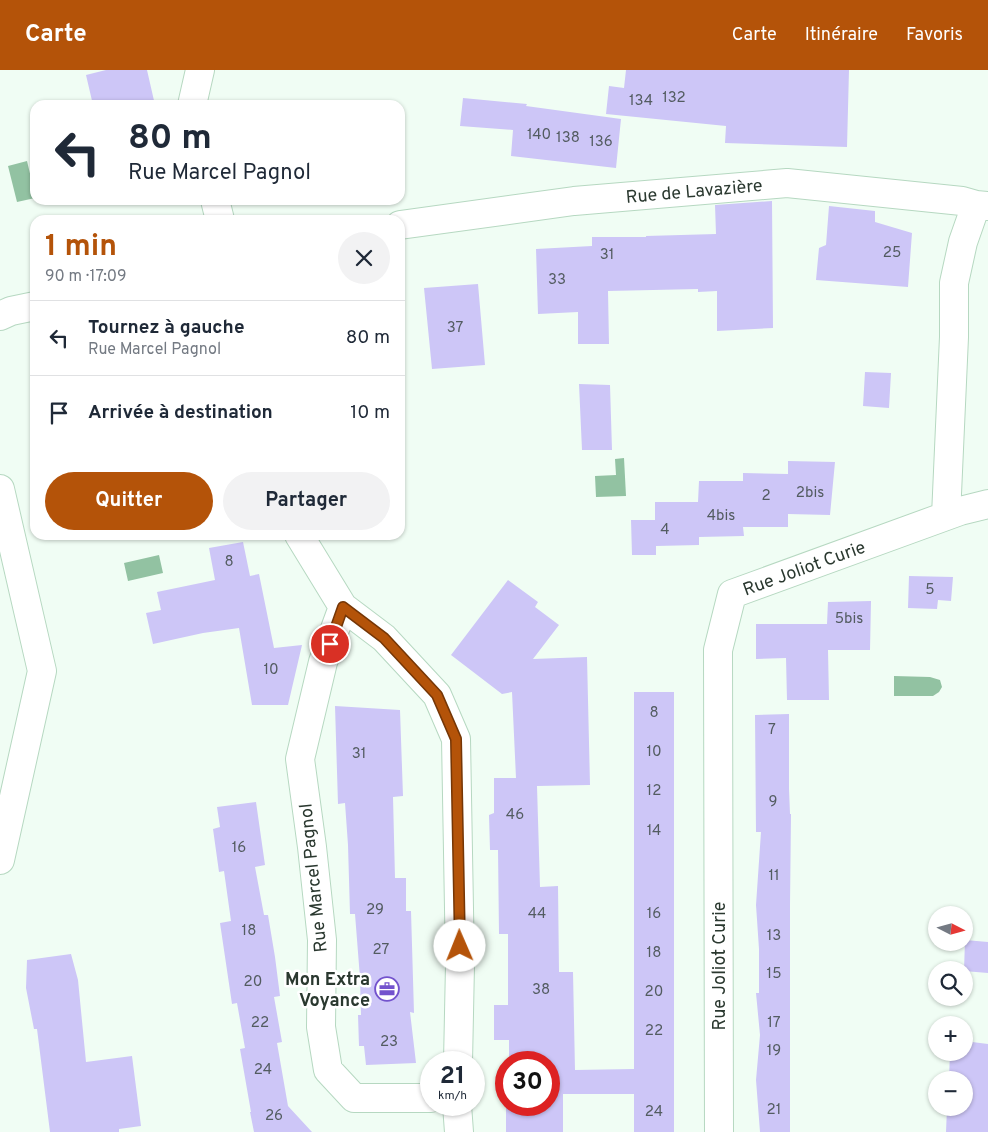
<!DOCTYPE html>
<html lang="fr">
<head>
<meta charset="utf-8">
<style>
	body { margin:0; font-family:Overpass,sans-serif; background:#f2f2f3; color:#1f2937; height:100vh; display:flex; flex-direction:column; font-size:19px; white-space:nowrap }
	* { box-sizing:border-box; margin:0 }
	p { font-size:16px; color:#747a83 }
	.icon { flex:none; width:28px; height:28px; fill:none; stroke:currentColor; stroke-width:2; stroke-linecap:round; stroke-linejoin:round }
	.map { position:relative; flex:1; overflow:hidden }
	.panel { position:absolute; left:30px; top:145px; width:375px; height:325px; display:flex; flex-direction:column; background:#fff; border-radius:15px; box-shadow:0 1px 4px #0004 }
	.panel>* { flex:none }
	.banner { position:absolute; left:30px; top:30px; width:375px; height:105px; border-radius:15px; box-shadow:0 1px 4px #0004; background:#fff; color:#1f2937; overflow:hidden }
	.needle { width:32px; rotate:96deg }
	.tools { position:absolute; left:928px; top:836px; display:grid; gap:10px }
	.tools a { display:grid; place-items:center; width:45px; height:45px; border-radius:50%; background:#fff; box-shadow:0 1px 4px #0004; font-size:25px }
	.speed { position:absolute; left:420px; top:981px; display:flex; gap:10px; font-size:25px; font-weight:700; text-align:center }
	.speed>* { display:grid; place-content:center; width:65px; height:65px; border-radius:50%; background:#fff; box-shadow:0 1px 4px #0004; line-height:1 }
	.speed small { font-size:12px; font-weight:400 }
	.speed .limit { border:8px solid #d22; background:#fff; color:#111 }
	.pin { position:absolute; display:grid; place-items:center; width:42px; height:42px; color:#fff; margin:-21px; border:2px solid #fff; border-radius:50%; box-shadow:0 1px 5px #0007 }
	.me { position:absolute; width:55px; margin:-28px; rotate:359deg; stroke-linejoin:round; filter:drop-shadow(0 0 4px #0008) }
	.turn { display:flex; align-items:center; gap:18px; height:105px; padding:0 15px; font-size:22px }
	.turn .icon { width:65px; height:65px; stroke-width:2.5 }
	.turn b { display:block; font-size:35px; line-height:42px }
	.round { display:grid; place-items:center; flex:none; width:52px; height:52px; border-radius:26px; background:#f2f2f3 }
	.head { display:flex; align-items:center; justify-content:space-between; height:85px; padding:0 15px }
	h1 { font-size:30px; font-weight:700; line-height:38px; color:#b45309 }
	.button { display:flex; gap:10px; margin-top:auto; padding:10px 15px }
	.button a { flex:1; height:58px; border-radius:30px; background:#b45309; color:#fff; font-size:20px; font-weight:700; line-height:58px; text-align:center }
	.button a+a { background:#f2f2f3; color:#1f2937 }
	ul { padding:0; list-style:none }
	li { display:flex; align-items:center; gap:15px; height:75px; padding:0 15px; border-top:1px solid #e0e1e3 }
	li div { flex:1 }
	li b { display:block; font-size:19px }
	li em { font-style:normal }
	header { display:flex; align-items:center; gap:30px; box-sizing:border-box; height:70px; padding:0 25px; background:#b45309; color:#fff }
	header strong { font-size:24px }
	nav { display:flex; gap:28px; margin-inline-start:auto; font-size:18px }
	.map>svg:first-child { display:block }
</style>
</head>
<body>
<header>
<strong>Carte</strong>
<nav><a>Carte</a><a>Itinéraire</a><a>Favoris</a></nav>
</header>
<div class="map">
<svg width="988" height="1062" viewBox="0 0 988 1062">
	<rect width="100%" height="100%" fill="#f0fdf4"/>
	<path fill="#92c2a2" d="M 27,91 L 32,112 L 35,113 L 35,128 L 17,132 L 8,96 Z
		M 624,388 L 626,426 L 596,427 L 595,406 L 616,405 L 615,389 Z
		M 159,485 L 163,503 L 128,511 L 124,493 Z
		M 894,606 L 930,607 L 940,610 L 942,617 L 939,622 L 933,626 L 894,626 Z"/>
	<path fill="#cdc6f7" d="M 106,0 L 147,0 L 155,35 L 93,35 L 86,5 Z
		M 626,0 L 849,0 L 847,77 L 725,73 L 726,56 L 606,44 L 609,16 L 624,18 Z
		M 463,28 L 527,34 L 526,36 L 621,49 L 616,98 L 511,86 L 513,60 L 460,56 Z
		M 772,131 L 773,258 L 717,261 L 717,221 L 698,222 L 698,219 L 608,221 L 609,274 L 578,274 L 578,242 L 538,244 L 536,179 L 592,176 L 592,167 L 646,167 L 646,166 L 716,164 L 715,135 Z
		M 829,136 L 875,141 L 875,152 L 912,163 L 908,217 L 816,210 L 819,178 L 826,175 Z
		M 478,214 L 485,295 L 432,299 L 424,218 Z
		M 865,302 L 891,303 L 889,338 L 863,336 Z
		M 579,314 L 610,315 L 612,380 L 582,380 Z
		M 788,391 L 835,392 L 830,445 L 788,444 L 788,457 L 743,457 L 744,466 L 699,467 L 699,475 L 656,476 L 656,485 L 632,485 L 631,450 L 655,450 L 655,432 L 698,432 L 699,411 L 743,411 L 743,403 L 788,404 Z
		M 243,472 L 250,506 L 259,504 L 274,578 L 302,575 L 288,635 L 252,635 L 239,558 L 203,563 L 153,574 L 146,543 L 161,540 L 157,522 L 215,510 L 209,478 Z
		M 909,506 L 953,507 L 951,531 L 938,530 L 937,539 L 908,538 Z
		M 508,510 L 538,532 L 535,537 L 559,555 L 533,589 L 587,587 L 590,715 L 537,716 L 540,817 L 558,816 L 559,902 L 573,902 L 575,1000 L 634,999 L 634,622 L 674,622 L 674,1062 L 634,1062 L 634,1024 L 563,1024 L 563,1062 L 506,1062 L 506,1034 L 549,1035 L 549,992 L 509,992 L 509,970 L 494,970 L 494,935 L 508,935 L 508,864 L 499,864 L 498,780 L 490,780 L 489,745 L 494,743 L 494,708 L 516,708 L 512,622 L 502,624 L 451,585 Z
		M 871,531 L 870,580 L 828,580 L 829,630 L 787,630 L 786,588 L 756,589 L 756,554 L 827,554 L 828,532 Z
		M 335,636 L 400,640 L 403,726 L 393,727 L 395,808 L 406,808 L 406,841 L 411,841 L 414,943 L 410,942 L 416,993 L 366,995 L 364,976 L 359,976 L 358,945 L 361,945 L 360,908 L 355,844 L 350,844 L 348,775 L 345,733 L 338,734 Z
		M 789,644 L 789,719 L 790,744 L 791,744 L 790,835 L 790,1062 L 760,1062 L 756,1010 L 760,965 L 756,923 L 759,923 L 759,879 L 756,835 L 761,762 L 756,762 L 755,645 Z
		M 256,732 L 265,795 L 255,797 L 264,845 L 268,845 L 275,887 L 280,926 L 274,927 L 282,972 L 277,973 L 288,1036 L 312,1062 L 254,1062 L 250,1042 L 251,1042 L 240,979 L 245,978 L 237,933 L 232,934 L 220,853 L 231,851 L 224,801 L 219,802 L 213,759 L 220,757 L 217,737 Z
		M 965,870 L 988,872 L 988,903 L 964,901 Z
		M 71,884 L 78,910 L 86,992 L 132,986 L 141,1056 L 119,1059 L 119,1062 L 50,1062 L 37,959 L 34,959 L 26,918 L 27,890 Z
		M 964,971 L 988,974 L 988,1062 L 946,1062 L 947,1038 L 964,1038 L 964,1010 L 949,1010 L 950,982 L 964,982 Z"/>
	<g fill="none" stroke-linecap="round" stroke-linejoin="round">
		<g stroke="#b6d8c1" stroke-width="30">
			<path id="minor" d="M 192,35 L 200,0
				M 215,130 L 220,150
				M 400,155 L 574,131 L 787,113 L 962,131 L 976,135 L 988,136
				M 0,246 L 11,241 L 35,236
				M 0,419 L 42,601 L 0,790
				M 946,446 L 954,267 L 954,213 L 963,172 L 976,135
				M 299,465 L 343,537 L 384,568 L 437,625 L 456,669 L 460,895 L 458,992
				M 343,537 L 323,592 L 300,689 L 312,777 L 322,870 L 321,957 L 328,1000 L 354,1028 L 431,1028
				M 457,1035 L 459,1062
				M 719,1062 L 718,580 L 732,524 L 960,441 L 988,434"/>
		</g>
		<use href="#minor" stroke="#fff" stroke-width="28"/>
	</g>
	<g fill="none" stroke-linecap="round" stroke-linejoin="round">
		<g stroke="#753606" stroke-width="12">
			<path id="route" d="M 330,574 L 343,537 L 384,568 L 437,625 L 456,669 L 460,876"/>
		</g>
		<use href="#route" stroke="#b45309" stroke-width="9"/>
	</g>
	<defs>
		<g id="office-ring" transform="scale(1.25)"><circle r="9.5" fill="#fff" stroke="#7353cd" stroke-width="1.5"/><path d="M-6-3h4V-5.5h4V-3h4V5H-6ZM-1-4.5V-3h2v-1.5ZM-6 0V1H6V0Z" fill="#7353cd"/></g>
	</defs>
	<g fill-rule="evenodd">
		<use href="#office-ring" x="387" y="919"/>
	</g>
	<g text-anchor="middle" stroke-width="5" stroke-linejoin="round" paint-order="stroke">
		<g font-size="15" fill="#535c61">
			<text x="674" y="32">132</text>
			<text x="641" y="35">134</text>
			<text x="539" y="69">140</text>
			<text x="568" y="72">138</text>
			<text x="601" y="76">136</text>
			<text x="892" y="187">25</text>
			<text x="607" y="189">31</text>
			<text x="557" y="214">33</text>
			<text x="455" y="262">37</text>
			<text x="810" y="427">2bis</text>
			<text x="766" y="430">2</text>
			<text x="721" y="450">4bis</text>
			<text x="665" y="464">4</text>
			<text x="229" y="496">8</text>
			<text x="930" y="524">5</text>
			<text x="849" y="553">5bis</text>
			<text x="271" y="604">10</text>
			<text x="654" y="647">8</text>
			<text x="772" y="664">7</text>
			<text x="654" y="686">10</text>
			<text x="359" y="688">31</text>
			<text x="654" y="725">12</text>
			<text x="773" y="736">9</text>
			<text x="515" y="749">46</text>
			<text x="654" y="765">14</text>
			<text x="239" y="782">16</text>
			<text x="774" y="810">11</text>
			<text x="375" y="844">29</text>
			<text x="537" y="848">44</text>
			<text x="654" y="848">16</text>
			<text x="249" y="865">18</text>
			<text x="774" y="870">13</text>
			<text x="381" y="884">27</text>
			<text x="654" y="887">18</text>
			<text x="774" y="908">15</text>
			<text x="253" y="916">20</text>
			<text x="541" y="924">38</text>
			<text x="654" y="926">20</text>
			<text x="260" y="957">22</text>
			<text x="774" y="957">17</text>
			<text x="654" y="965">22</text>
			<text x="389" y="976">23</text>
			<text x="774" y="985">19</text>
			<text x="263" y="1004">24</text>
			<text x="774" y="1044">21</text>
			<text x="654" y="1046">24</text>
			<text x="274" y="1050">26</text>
		</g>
		<g font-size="18" fill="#2a382f" stroke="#fff">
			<text transform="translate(694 121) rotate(-5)" y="6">Rue de Lavazière</text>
			<text transform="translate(804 498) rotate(-20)" y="6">Rue Joliot Curie</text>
			<text transform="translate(313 808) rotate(-96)" y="6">Rue Marcel Pagnol</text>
			<text transform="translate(719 896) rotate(-90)" y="6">Rue Joliot Curie</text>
		</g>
		<g font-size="18" font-weight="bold" fill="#2a382f" stroke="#fff" text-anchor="end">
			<text x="370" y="915">Mon Extra<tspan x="370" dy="21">Voyance</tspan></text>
		</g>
	</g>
</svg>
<div class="tools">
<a><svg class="needle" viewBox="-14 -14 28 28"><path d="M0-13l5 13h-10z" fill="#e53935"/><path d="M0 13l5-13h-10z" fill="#747a83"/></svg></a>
<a><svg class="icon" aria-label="search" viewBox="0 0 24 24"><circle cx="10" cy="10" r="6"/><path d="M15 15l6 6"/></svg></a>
<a>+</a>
<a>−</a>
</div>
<div class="speed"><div>21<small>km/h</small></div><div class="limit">30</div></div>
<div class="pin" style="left:330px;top:574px;background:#d93025"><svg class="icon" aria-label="arrive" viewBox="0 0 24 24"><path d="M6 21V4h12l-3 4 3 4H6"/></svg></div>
<svg class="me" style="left:460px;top:876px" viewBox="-20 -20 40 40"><circle r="19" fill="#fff"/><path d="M0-13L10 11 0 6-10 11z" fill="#b45309"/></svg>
<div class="banner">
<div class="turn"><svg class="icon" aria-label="left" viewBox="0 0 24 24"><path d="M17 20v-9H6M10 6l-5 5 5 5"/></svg><div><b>80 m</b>Rue Marcel Pagnol</div></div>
</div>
<section class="panel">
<div class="head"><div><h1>1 min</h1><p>90 m · 17:09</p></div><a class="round"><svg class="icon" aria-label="close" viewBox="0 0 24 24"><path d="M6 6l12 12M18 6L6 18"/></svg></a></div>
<ul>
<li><svg class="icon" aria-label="left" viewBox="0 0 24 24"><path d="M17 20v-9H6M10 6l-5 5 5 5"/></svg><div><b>Tournez à gauche</b><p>Rue Marcel Pagnol</p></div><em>80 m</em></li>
<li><svg class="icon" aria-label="arrive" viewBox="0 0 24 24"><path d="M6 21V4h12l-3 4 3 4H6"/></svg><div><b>Arrivée à destination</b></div><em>10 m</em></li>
</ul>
<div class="button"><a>Quitter</a><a>Partager</a></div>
</section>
</div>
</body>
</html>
